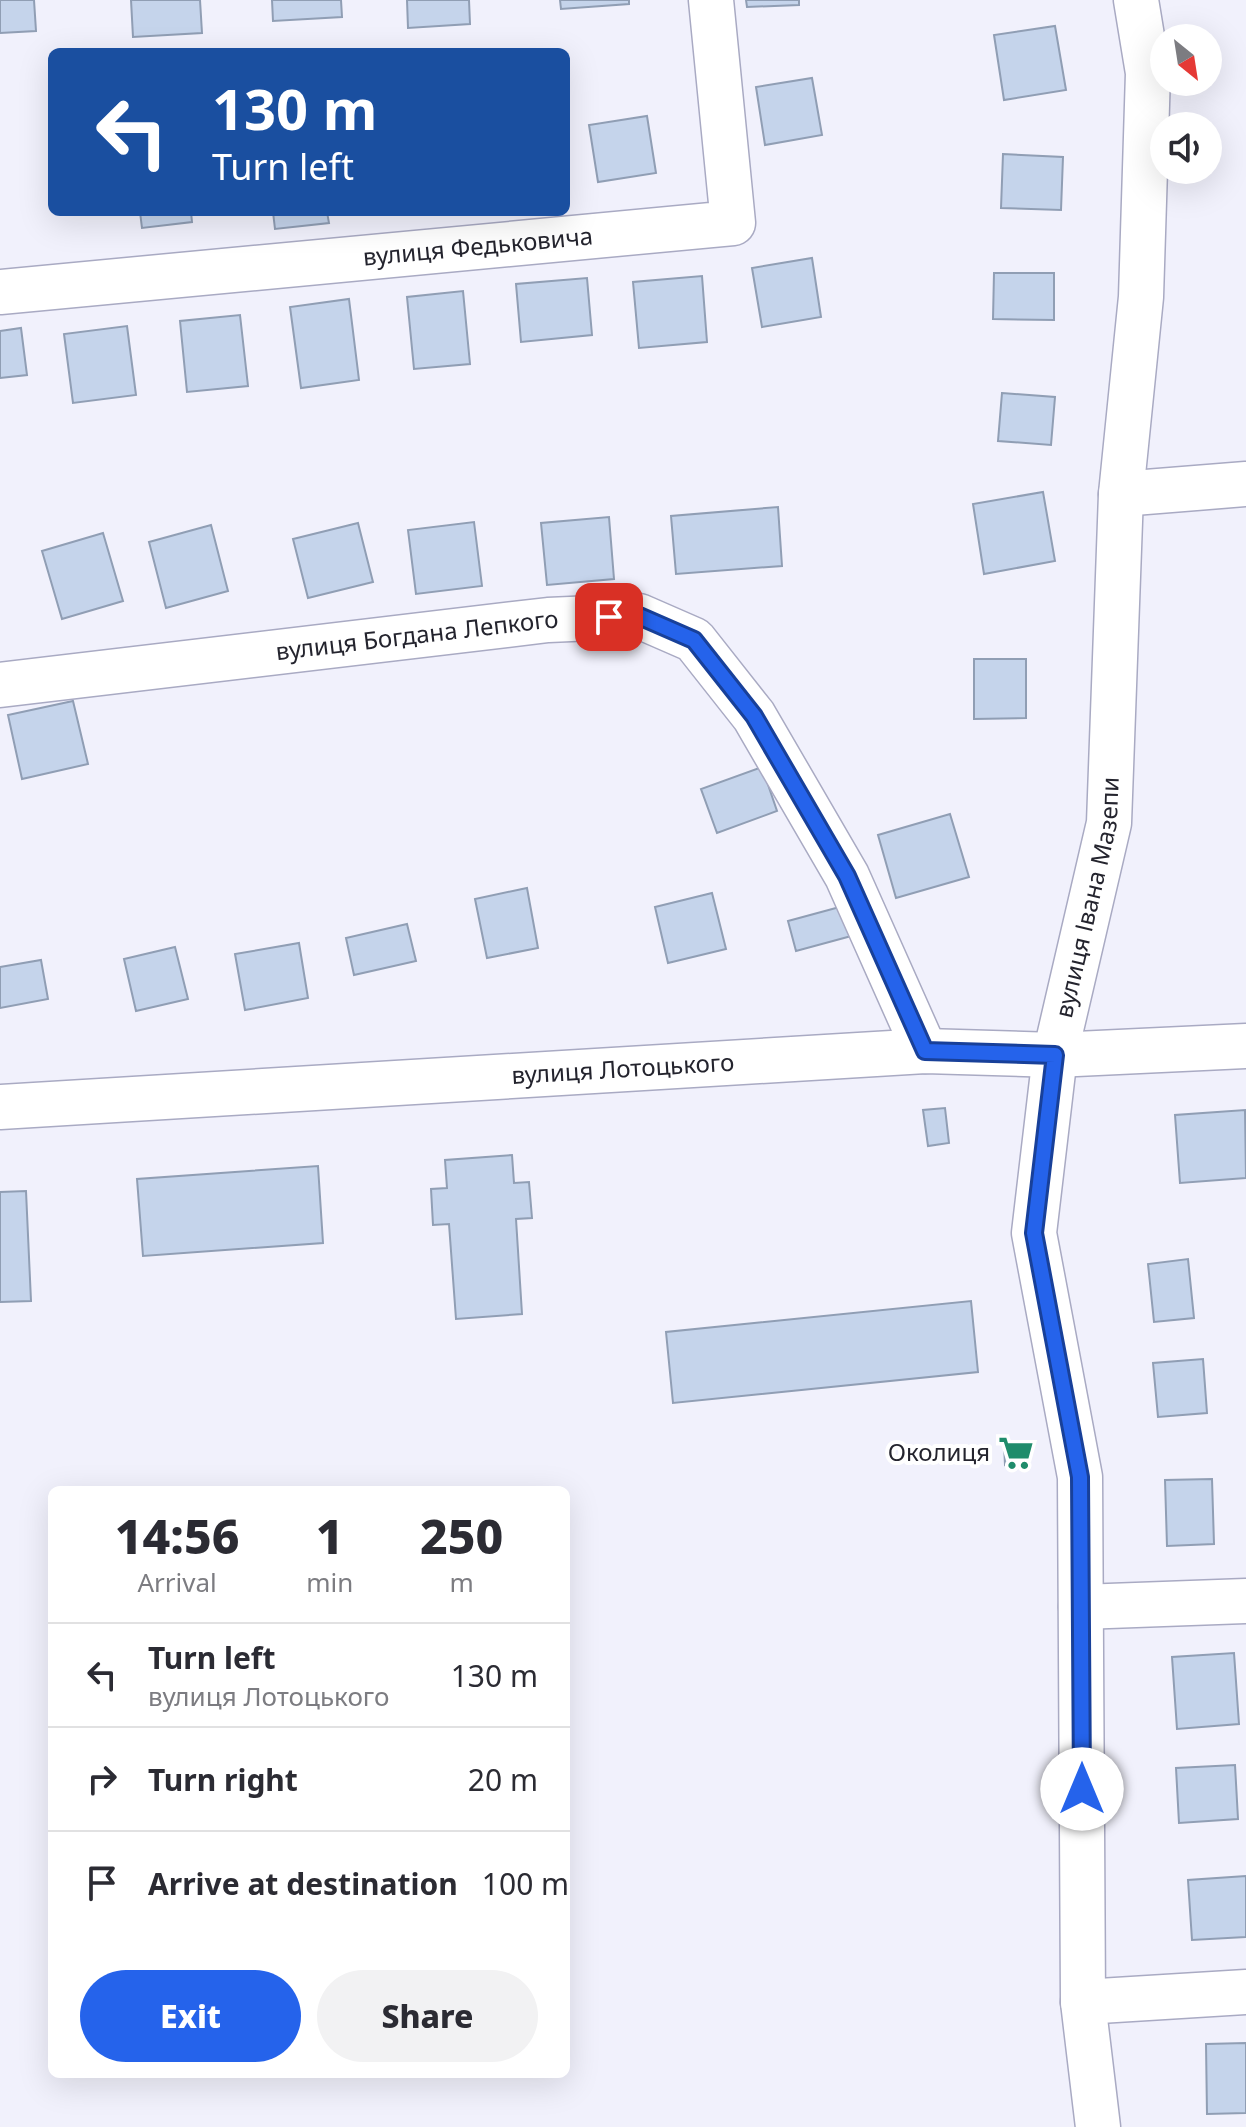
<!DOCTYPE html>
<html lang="en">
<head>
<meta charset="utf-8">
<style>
	body { margin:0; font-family:"Noto Sans",sans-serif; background:#f2f2f3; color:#2b2b33; height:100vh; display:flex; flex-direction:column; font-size:30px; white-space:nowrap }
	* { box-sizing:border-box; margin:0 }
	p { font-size:26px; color:#7c7c81 }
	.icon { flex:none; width:44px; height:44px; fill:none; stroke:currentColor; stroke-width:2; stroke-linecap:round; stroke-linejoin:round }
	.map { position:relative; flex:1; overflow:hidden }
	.side { position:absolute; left:48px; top:1486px; width:522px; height:592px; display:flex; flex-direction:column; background:#fff; border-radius:12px; box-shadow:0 8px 32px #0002 }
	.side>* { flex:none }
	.hud { position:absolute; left:48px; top:48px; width:522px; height:168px; border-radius:12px; box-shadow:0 8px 32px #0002; background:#1a4fa0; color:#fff; overflow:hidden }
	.needle { width:52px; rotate:150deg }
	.tools { position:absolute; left:1150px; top:24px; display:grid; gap:16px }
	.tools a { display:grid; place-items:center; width:72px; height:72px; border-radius:50%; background:#fff; box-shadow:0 8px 32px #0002; font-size:40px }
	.pin { position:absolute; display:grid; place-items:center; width:68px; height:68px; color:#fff; margin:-34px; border-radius:16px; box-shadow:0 4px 12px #0006 }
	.me { position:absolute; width:88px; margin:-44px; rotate:0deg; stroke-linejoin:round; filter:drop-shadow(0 0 6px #0008) }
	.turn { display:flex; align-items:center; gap:28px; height:168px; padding:0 32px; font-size:36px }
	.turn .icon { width:104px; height:104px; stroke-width:2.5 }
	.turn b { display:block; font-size:56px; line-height:68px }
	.eta { display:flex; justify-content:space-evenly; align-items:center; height:136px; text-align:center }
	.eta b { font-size:48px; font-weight:800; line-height:56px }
	.cta { display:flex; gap:16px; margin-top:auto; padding:16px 32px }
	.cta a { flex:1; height:92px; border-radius:48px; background:#2563eb; color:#fff; font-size:32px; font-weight:800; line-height:92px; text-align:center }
	.cta a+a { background:#f2f2f3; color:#2b2b33 }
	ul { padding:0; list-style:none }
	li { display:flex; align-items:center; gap:24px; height:104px; padding:0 32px; border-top:2px solid #e1e1e2 }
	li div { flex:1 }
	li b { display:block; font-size:30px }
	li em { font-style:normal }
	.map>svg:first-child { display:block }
</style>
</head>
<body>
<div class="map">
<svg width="1246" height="2127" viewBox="0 0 1246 2127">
	<rect width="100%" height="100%" fill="#f1f1fc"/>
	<path fill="#c5d4eb" stroke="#909eb4" stroke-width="2" d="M 0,0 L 34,0 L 36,31 L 0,33 Z
		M 131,0 L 200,0 L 202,33 L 133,37 Z
		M 272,0 L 341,0 L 342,17 L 273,21 Z
		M 407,0 L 469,0 L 470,24 L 408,28 Z
		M 560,0 L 629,0 L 629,4 L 561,9 Z
		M 746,0 L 799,0 L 799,5 L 747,7 Z
		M 1055,26 L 1066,90 L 1004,100 L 994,35 Z
		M 812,78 L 822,135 L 765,145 L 756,87 Z
		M 647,116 L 656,173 L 598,182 L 589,125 Z
		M 1003,154 L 1063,157 L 1061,210 L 1001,208 Z
		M 140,212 L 191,212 L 192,222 L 142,228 Z
		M 273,212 L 327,212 L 329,223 L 275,229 Z
		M 812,258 L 821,317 L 762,327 L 752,268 Z
		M 994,273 L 1054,273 L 1054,320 L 993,319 Z
		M 702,276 L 707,342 L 639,348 L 633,282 Z
		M 587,278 L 592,335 L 521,342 L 516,284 Z
		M 463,291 L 470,364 L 414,369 L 407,297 Z
		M 349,299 L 359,380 L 301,388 L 290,307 Z
		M 240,315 L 248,386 L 187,392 L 180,321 Z
		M 127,326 L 136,395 L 73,403 L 64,334 Z
		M 21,328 L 27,375 L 0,378 L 0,331 Z
		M 1002,393 L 1055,397 L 1051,445 L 998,441 Z
		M 1043,492 L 1055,561 L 984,574 L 973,504 Z
		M 778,507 L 782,566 L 676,574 L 671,516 Z
		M 609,517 L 614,579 L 547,585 L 541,523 Z
		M 474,522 L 482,586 L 416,594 L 408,530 Z
		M 358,523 L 373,582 L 308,598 L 293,539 Z
		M 211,525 L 228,591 L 166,608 L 149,542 Z
		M 103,533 L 123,601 L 62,619 L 42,551 Z
		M 974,659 L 1026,659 L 1026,718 L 974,719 Z
		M 73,701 L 88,764 L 22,779 L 8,715 Z
		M 762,767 L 777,811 L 717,833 L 701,789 Z
		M 950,814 L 969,877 L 896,898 L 878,835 Z
		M 527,888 L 538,948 L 487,958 L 475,899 Z
		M 712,893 L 726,949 L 668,963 L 655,907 Z
		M 847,905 L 855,935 L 796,951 L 788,921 Z
		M 407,924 L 416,961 L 354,975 L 346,938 Z
		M 299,943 L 308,998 L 245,1010 L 235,954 Z
		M 175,947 L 188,999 L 136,1011 L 124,959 Z
		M 41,960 L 48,999 L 0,1008 L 0,967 Z
		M 945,1108 L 949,1143 L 928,1146 L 923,1110 Z
		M 1245,1110 L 1246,1178 L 1180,1183 L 1175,1115 Z
		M 512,1155 L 514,1183 L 529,1182 L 532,1218 L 516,1219 L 522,1314 L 456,1319 L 449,1224 L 433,1225 L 431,1189 L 447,1188 L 445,1160 Z
		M 318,1166 L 323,1243 L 143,1256 L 137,1179 Z
		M 26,1191 L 31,1301 L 0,1302 L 0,1192 Z
		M 1188,1259 L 1194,1318 L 1154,1322 L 1148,1264 Z
		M 971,1301 L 978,1372 L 673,1403 L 666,1332 Z
		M 1203,1359 L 1207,1413 L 1158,1417 L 1153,1363 Z
		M 1026,1442 L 1029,1462 L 1005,1465 L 1004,1444 Z
		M 1212,1479 L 1214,1544 L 1167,1546 L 1165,1480 Z
		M 1234,1653 L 1239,1724 L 1177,1729 L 1172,1657 Z
		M 1235,1765 L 1238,1819 L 1179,1823 L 1176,1768 Z
		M 1246,1876 L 1246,1937 L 1192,1940 L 1188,1880 Z
		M 1246,2043 L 1246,2113 L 1207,2114 L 1206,2044 Z"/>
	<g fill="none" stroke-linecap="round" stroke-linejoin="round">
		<g stroke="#a9aac3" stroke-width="47">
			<g id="minor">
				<path id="s1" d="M 0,292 L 733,223 L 711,0"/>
				<path d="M 1121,494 L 1246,484"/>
				<path id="s2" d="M 0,685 L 548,620 L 639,616 L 694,640 L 754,716 L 847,876 L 925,1051"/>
				<path id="s3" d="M 0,1107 L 925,1051 L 1055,1055 L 1246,1046"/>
				<path d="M 1081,1607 L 1246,1601"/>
				<path d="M 1083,2002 L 1246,1992"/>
				<path id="s4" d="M 1098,2127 L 1083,2002 L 1080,1477 L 1034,1233 L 1055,1055 L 1109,823 L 1121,494 L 1141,297 L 1148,73 L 1136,0"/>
			</g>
		</g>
		<use href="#minor" stroke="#fff" stroke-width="44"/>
	</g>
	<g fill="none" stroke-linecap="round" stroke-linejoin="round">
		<g stroke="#184099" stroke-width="20">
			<path id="route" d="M 609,617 L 639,616 L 694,640 L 754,716 L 847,876 L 925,1051 L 1055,1055 L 1034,1233 L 1080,1477 L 1082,1789"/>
		</g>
		<use href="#route" stroke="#2563eb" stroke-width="14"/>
	</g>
	<defs>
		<g id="supermarket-bare" transform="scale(2.76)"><path d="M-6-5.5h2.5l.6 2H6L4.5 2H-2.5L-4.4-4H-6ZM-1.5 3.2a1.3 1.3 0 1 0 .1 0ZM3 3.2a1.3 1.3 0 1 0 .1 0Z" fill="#1f8c6b" stroke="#fff" stroke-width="2.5" paint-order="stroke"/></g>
	</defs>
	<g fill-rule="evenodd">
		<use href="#supermarket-bare" x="1016" y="1453"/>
	</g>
	<g text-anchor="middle" stroke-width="8" stroke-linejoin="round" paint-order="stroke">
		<g font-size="24" fill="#24242e" stroke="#fff">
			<text dy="8" stroke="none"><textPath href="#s1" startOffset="480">вулиця Федьковича</textPath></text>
			<text dy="8" stroke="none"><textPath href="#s2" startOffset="420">вулиця Богдана Лепкого</textPath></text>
			<text dy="8" stroke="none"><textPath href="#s4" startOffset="1240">вулиця Івана Мазепи</textPath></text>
			<text dy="8" stroke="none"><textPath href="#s3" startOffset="624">вулиця Лотоцького</textPath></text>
		</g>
		<g font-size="24" fill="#24242e" stroke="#fff" text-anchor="end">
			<text x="990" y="1461">Околиця</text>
		</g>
	</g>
</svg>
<div class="tools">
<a><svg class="needle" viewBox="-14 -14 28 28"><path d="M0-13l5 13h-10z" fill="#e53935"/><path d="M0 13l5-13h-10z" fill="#7c7c81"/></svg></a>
<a><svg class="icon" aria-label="sound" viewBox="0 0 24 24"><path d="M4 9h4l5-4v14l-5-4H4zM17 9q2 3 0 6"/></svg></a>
</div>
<div class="pin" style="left:609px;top:617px;background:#d93025"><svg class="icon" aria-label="arrive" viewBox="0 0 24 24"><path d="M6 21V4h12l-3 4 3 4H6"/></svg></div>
<svg class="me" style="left:1082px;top:1789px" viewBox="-20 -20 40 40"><circle r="19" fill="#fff"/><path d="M0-13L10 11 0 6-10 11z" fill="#2563eb"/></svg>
<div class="hud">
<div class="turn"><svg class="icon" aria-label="left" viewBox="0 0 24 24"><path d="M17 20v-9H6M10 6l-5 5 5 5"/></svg><div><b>130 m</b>Turn left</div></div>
</div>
<section class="side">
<div class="eta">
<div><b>14:56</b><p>Arrival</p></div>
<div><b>1</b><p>min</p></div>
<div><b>250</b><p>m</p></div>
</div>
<ul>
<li><svg class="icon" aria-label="left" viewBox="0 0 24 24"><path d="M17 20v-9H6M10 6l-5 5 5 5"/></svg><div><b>Turn left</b><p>вулиця Лотоцького</p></div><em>130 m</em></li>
<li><svg class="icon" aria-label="right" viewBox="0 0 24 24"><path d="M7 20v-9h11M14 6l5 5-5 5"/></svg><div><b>Turn right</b></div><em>20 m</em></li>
<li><svg class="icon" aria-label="arrive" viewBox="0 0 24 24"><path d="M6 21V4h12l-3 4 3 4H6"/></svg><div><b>Arrive at destination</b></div><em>100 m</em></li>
</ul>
<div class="cta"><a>Exit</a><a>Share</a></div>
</section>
</div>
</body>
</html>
